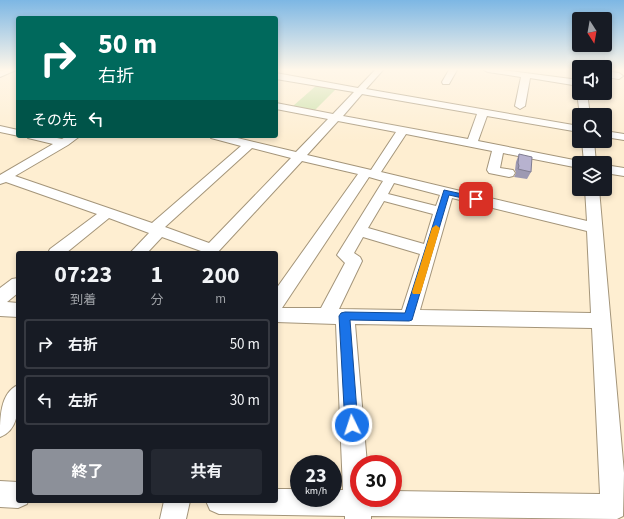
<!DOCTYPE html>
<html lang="ja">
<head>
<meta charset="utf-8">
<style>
	body { margin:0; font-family:"Source Sans 3","Noto Sans JP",sans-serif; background:#242831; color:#f1f3f6; height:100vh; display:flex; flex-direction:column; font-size:15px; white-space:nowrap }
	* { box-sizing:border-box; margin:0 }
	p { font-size:13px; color:#9ea1a6 }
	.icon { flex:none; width:22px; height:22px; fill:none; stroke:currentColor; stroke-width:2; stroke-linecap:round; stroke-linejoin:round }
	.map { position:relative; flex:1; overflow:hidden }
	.details { position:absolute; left:16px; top:251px; width:262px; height:252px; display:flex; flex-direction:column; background:#171b24; border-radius:4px; box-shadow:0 2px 6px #0003 }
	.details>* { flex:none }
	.top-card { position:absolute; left:16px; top:16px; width:262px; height:122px; border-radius:4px; box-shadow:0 2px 6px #0003; background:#00695c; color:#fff; overflow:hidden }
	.needle { width:26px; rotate:169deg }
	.buttons { position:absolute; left:572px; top:12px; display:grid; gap:8px }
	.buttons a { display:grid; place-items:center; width:40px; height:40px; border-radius:4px; background:#171b24; box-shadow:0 2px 6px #0003; font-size:20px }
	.speed { position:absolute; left:290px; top:455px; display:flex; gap:8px; font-size:20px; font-weight:700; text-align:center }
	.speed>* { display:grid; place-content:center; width:52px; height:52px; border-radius:50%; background:#171b24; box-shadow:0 2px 6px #0003; line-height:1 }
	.speed small { font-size:10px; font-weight:400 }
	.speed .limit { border:6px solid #d22; background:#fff; color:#111 }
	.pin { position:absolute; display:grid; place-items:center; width:34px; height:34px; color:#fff; margin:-17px; border-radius:8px; box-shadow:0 2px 6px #0006 }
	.me { position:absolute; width:44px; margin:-22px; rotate:356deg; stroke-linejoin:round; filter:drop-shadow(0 0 3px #0008) }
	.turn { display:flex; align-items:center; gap:14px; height:84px; padding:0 16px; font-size:18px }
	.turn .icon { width:52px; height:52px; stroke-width:2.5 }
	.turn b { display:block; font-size:28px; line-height:34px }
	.then { display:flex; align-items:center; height:38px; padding:0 16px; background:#0003; gap:8px; font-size:15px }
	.eta { display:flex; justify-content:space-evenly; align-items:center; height:68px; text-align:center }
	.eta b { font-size:24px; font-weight:700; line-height:28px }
	.cta { display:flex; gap:8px; margin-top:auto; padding:8px 16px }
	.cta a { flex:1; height:46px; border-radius:4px; background:#8c9099; color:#fff; font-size:16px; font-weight:700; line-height:46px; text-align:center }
	.cta a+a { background:#242831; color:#f1f3f6 }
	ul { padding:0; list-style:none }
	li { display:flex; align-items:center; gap:12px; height:50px; margin:0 8px 6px; padding:0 8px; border:2px solid #363941; border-radius:4px }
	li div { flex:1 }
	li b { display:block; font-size:15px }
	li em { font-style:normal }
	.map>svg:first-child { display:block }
</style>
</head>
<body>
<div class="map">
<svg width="624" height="519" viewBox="0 0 624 519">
	<rect width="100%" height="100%" fill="#feeed1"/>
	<path fill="#c8e0a7" d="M 317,85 L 337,88 L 315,110 L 293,106 Z"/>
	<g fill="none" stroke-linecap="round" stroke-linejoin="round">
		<g stroke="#a4957a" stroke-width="2">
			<path id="minor" d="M 5,70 L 16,70 L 0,77 L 0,71 Z
				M 375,70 L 383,70 L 366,89 L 579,126 L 579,132 L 487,116 L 478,141 L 584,162 L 582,141 L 594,141 L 596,163 L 579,163 L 579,168 L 503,153 L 500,168 L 513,170 L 515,173 L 513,176 L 509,177 L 489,173 L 487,170 L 492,151 L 406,134 L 381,172 L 587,221 L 585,189 L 599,189 L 624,473 L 623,516 L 617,519 L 371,516 L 371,519 L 345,519 L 345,516 L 219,514 L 210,510 L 206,501 L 276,501 L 276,489 L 299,489 L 299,498 L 333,498 L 333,490 L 343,490 L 336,324 L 276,322 L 276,289 L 358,174 L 302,161 L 217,253 L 200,253 L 201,251 L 162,237 L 147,253 L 130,253 L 149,233 L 109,218 L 66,253 L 48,253 L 50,249 L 97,214 L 6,182 L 0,184 L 0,175 L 53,144 L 28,138 L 27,136 L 47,136 L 62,139 L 67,136 L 80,136 L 68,145 L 15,176 L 152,223 L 241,146 L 211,138 L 210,136 L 229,136 L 296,152 L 328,119 L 276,109 L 276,103 L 333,114 L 354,92 L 276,79 L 276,73 L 358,88 ZM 362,94 L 477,114 L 468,139 L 343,116 ZM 338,121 L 396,132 L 371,170 L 307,155 ZM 252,148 L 291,158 L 209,243 L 165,227 ZM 369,177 L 383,181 L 337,255 L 345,263 L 321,308 L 282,308 ZM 394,183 L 440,195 L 436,206 L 388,194 ZM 452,198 L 587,231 L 591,313 L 420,310 ZM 384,201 L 433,214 L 424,244 L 368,228 ZM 363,237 L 420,254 L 402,310 L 339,309 L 362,261 L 360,257 L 354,253 ZM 355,324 L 592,328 L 600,494 L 393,491 L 393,498 L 359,498 L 359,464 L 367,464 Z
				M 449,70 L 457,70 L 449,84 L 443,84 L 442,82 Z
				M 484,70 L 502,70 L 579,80 L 579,86 L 530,78 L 525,106 L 520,109 L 515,106 L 521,77 L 488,72 Z
				M 605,71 L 619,73 L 623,76 L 619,79 L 605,77 Z
				M 579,91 L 579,93 L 587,93 L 590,115 L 580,115 L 577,93 Z
				M 0,126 L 18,130 L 19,136 L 0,132 Z
				M 605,131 L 624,134 L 624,140 L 605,137 Z
				M 605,165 L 624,168 L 624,176 L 605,173 Z
				M 18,278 L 18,293 L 7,302 L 18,303 L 18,317 L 0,316 L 0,288 L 12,279 Z
				M 18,385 C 18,404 21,429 0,437 C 0,418 0,393 18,385 Z
				M 0,481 L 18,482 L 18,501 L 28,501 L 27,504 L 18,508 L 0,507 Z
				M 164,501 L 190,501 L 186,519 L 160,519 Z"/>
		</g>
		<use href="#minor" fill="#fff" fill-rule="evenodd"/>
	</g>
	<path fill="#9d99b2" d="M 519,154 L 531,172 L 527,179 L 514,177 L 516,173 L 515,170 L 516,162 Z"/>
	<path fill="#b7b2cf" stroke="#807d91" d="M 519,154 L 532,157 L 531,172 L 518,169 L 519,166 L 518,163 Z"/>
	<linearGradient id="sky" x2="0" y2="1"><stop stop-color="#7db7e4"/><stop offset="0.49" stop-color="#fff7ea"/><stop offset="1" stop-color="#fff7ea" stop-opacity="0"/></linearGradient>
	<rect width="624" height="142" fill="url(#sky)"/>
	<path fill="#1a73e8" stroke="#114b97" d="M 444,190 L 476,197 L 480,199 L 476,201 L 449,195 L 412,320 L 409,321 L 350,320 L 358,425 L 356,430 L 352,432 L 347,430 L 345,425 L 339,316 L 341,313 L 345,312 L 405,313 Z"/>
	<path fill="#f59e0b" d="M 436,225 L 440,228 L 421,292 L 420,294 L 413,294 L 412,292 L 432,228 Z"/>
</svg>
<div class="buttons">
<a><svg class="needle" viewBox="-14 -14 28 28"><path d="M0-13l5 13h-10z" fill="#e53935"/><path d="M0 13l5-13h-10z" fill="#9ea1a6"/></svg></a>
<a><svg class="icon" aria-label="sound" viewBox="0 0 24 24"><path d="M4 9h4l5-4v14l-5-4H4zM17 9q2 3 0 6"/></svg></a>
<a><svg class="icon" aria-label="search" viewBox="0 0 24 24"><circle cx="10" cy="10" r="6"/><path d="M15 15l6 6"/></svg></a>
<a><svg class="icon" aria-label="layers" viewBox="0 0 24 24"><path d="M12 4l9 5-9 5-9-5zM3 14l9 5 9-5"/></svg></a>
</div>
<div class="speed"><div>23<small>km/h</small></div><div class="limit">30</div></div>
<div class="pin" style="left:476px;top:199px;background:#d93025"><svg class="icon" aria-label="arrive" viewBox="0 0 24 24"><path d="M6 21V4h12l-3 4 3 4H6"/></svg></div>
<svg class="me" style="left:352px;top:425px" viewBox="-20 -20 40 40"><circle r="17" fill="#1a73e8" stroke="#fff" stroke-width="3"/><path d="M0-11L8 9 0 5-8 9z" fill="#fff"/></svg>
<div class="top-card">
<div class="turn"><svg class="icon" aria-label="right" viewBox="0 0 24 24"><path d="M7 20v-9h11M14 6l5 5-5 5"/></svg><div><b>50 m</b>右折</div></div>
<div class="then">その先<svg class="icon" aria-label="left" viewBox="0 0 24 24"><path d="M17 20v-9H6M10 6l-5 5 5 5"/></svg></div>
</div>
<section class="details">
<div class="eta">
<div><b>07:23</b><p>到着</p></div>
<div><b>1</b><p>分</p></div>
<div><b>200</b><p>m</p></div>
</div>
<ul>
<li><svg class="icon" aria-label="right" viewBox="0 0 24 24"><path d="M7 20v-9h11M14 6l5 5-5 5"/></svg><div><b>右折</b></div><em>50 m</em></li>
<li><svg class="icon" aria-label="left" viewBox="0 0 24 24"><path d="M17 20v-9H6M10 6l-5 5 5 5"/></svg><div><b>左折</b></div><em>30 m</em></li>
</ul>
<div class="cta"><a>終了</a><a>共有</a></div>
</section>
</div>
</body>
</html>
